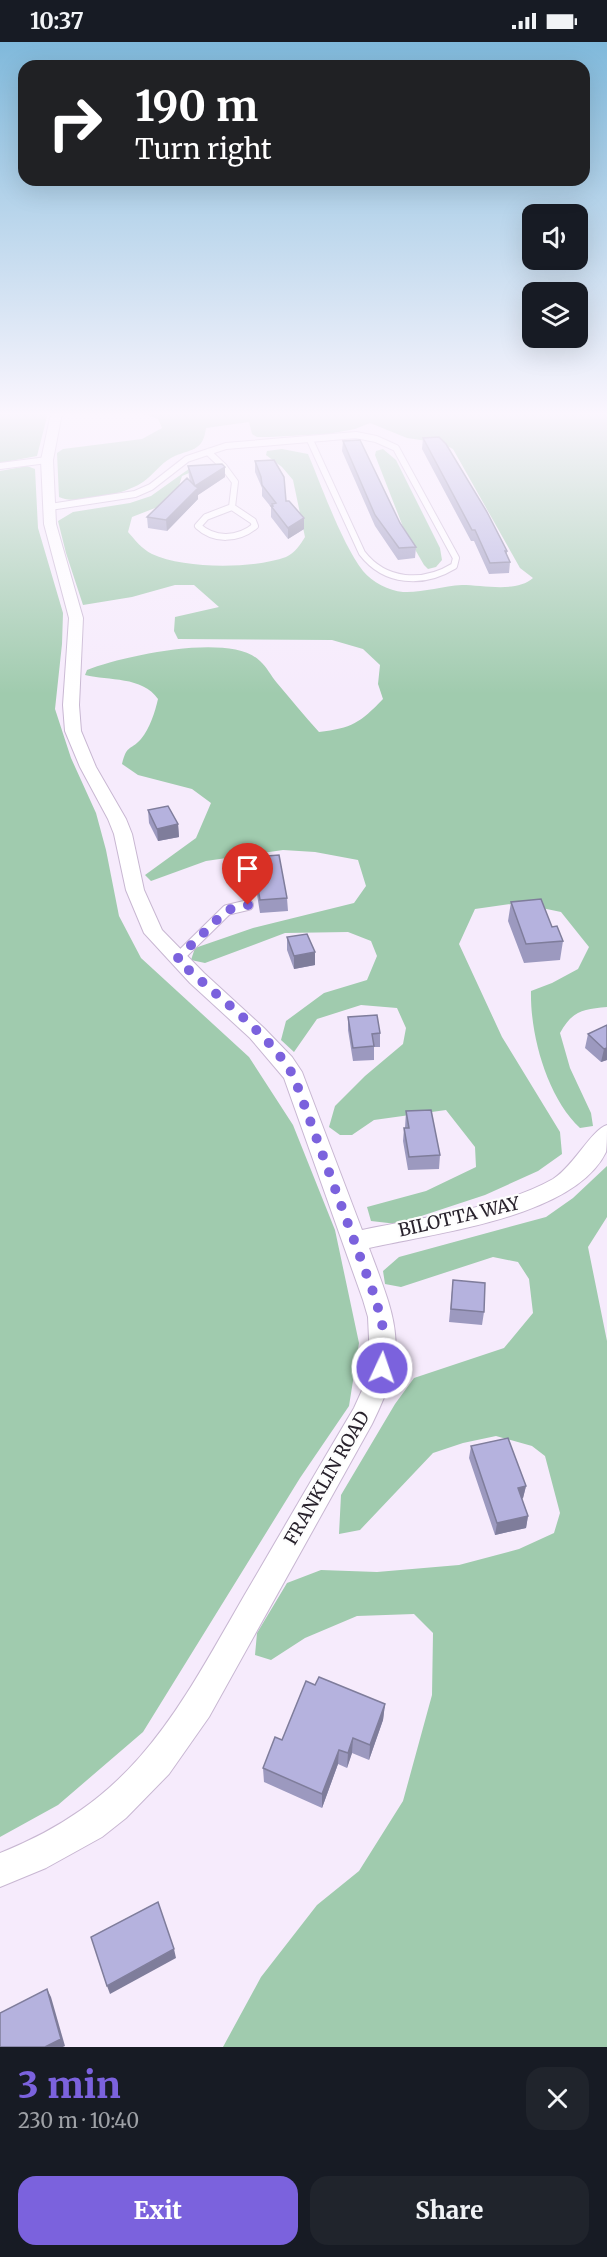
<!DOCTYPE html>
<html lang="en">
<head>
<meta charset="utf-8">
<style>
	body { margin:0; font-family:Merriweather,serif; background:#20242c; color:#f1f3f6; height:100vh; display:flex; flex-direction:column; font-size:22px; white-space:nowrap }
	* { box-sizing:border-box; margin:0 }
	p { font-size:20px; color:#9ea1a6 }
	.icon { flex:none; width:33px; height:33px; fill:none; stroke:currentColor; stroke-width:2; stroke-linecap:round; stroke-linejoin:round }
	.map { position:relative; height:2005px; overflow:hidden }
	.panel { display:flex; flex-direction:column; background:#171b24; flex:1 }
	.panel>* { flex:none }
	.top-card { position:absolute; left:18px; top:18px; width:572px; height:126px; border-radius:18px; box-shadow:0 6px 24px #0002; background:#202124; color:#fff; overflow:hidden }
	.controls { position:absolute; left:522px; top:162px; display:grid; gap:12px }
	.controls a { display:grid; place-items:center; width:66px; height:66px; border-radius:12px; background:#171b24; box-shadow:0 6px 24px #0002; font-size:30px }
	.pin { position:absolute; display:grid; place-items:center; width:51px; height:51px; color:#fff; margin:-62px -26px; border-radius:50% 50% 50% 0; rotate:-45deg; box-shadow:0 0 6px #0007 }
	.pin .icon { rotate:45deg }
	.me { position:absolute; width:66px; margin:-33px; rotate:3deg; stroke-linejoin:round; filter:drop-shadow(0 0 4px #0008) }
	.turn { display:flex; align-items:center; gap:21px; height:126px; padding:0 18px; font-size:27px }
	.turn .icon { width:78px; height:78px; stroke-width:2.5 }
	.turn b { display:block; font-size:42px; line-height:51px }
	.round { display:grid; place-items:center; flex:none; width:63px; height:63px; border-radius:18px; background:#20242c }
	.overview { display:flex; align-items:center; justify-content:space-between; height:102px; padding:0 18px }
	h1 { font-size:36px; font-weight:800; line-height:45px; color:#7b62dd }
	.action { display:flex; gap:12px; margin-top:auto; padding:12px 18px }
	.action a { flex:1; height:69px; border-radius:18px; background:#7b62dd; color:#fff; font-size:24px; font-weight:800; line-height:69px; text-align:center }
	.action a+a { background:#20242c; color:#f1f3f6 }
	.status { display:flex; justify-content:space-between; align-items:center; height:42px; padding:0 30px; background:#171b24; direction:ltr }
	.status svg { height:16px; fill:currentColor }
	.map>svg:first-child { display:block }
</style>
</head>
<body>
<div class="status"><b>10:37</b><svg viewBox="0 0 49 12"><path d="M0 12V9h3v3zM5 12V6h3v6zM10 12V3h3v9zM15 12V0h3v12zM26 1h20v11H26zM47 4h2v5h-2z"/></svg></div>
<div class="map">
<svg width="607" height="2005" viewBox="0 0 607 2005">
	<rect width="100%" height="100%" fill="#f6ebfc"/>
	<path fill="#a0cbae" d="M 0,371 L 48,371 L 37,414 L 0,421 Z
		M 142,371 L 607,371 L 607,965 C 583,967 572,969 560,991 L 570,1026 L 591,1071 L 593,1084 L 580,1086 C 547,1055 530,993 531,949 L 552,941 L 578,927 L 589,905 L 561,870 L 518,861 L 475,867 L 459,902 L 502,995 L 560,1090 L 562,1112 L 538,1129 L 485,1153 L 397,1182 L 371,1179 L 367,1165 L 426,1149 L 476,1125 L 475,1105 L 446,1068 L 374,1078 L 352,1093 L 340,1093 L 329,1085 L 335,1064 L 365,1034 L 403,1002 L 406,986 L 397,966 L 361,963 L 317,977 L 294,1010 L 281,998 L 286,979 L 324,951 L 367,938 L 377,914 L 371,899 L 348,890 L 285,891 L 205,921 L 191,918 L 195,906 L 253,886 L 354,861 L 366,844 L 358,818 L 315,810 L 283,808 L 206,819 L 151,839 L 145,833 L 196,796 L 211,761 L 192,747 L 138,733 L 122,722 C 127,702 129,710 141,697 C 150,686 155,670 158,657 C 142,634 109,639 85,633 L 87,628 C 123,614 231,590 260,619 C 267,625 271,634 277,641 C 291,657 304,674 319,690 C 352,686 360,681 383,657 L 378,642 L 380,623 L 363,607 L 332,598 L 178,597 L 174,589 L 175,575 L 219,565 L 194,543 L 175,543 L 132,555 L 83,563 L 66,511 L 58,479 L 73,470 L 130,461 L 151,454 L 193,424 L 199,423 L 201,426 L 182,434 L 179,444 L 168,461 L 132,475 L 128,490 C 135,498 142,507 152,512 C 184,527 253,527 286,515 C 295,511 300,503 305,495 L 293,438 L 282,425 L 266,413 L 267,409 L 282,407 L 308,412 C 322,445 342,502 363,529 C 372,540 389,549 403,550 C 422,551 442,544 462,543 C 483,543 516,551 533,536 L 520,526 L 453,407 L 441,401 L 407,396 L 370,381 L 355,387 L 328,392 L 269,395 L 257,395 L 252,392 L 249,380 L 206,386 C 203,411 190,406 171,416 C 160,422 153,433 143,440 C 128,451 76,464 59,455 L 57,411 L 63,407 L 142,397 L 162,386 L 158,377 Z
		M 383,407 L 396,418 L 440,506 L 442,518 L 436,525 L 428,527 L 424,523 L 405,490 L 375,413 L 376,409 Z
		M 27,424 L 35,427 L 38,486 L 63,571 L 62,602 L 55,667 L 71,716 L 96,771 L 106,808 L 119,874 L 141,916 L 249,1015 L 293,1083 L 335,1188 L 359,1301 L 349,1364 L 300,1436 L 143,1690 L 58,1763 L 0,1795 L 0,429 Z
		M 607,1124 L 607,1175 L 588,1205 L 607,1299 L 607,2005 L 223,2005 L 261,1935 L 317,1863 L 359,1829 L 403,1759 L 432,1653 L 433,1591 L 414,1572 L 357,1574 L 305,1596 L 271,1618 L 255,1613 L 257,1591 L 287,1541 L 321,1528 L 377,1530 L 459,1523 L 519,1507 L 554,1491 L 560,1471 L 545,1414 L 532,1404 L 496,1394 L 463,1401 L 433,1411 L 360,1488 L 339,1492 L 341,1453 L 395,1362 L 414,1336 L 504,1306 L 533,1271 L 529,1237 L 518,1220 L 493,1215 L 401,1245 L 385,1242 L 383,1229 L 399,1215 L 546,1175 L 573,1156 Z"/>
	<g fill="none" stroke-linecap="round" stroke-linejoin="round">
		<g stroke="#c8b7d2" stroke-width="8">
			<path id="service-far1" d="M 208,410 L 224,425 L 235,440 L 232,465
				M 0,424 L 47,418
				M 50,465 L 135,452 L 151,445 L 187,417 L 226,404 L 356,393 L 376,397 L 396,406 L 456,516 L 454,524 C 423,543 385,541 362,511 L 310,398
				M 232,465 L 253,479 L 255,484 C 238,498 214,499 198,484 L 206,475 Z"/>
		</g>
		<g stroke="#c8b7d2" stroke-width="12">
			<path id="service" d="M 177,917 L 227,868 L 248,863"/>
		</g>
		<g stroke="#c8b7d2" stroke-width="2">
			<path id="minor" d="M 51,371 L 62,371 L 53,418 L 56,482 L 83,576 L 79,663 L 81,689 L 96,725 L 126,777 L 132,792 L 144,848 L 162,888 L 204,931 L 264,986 L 292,1015 L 302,1030 L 362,1188 C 422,1175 500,1167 553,1137 C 574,1124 591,1088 607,1083 C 607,1091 607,1103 606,1110 C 574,1176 434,1191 369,1206 C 397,1281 410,1306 372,1382 L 209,1675 L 169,1732 L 126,1776 L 102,1795 L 46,1826 L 0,1845 L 0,1811 C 134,1758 176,1672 244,1554 C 281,1491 317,1428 354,1366 L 364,1344 L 370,1318 L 368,1275 L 363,1258 L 284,1036 L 250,996 L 190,941 L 144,891 L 126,848 L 114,792 L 108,777 L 80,725 L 65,689 L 63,663 L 69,576 L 44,482 L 41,418 Z"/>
		</g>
		<use href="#service-far1" stroke="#fff" stroke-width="6"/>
		<use href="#service" stroke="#fff" stroke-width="10"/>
		<use href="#minor" fill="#fff" fill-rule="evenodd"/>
	</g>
	<path fill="#9c99bf" d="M 423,396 L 507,509 L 507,513 L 510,520 L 509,531 L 489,532 L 474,499 L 471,499 L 422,407 Z
		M 343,399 L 416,505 L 415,516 L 398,518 L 375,484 L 342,409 Z
		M 255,419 L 286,459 L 304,487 L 288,497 L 271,475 L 271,465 L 262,454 L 262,446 L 255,430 Z
		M 188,424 L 225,425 L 225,435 L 198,453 L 198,457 L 167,489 L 148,486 L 147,475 L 190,439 L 189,435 Z
		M 148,768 L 178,782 L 179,795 L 158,799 L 149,781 Z
		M 253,815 L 287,856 L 288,869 L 260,871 L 253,828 Z
		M 511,860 L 552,885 L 563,899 L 560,918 L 524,921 L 508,879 Z
		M 287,895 L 315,923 L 294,927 L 287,908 Z
		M 348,975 L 380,991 L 380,1005 L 374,1005 L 374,1018 L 353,1019 L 348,988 Z
		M 607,983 L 607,1018 L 601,1020 L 585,1006 L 588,992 Z
		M 406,1069 L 440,1113 L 439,1127 L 408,1128 L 403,1099 L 404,1086 L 405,1086 Z
		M 453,1238 L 484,1270 L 482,1283 L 449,1280 Z
		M 471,1404 L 526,1444 L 523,1456 L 522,1457 L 528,1474 L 526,1486 L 495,1493 L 469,1416 Z
		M 315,1643 L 385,1662 L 383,1678 L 369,1718 L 352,1711 L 347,1726 L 338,1722 L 322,1766 L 264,1740 L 263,1726 L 282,1698 Z"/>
	<path fill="#7f7d9b" d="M 225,425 L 225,435 L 198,453 L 198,457 L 167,489 L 166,478 L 195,444 Z
		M 304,476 L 304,487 L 288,497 L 288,486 Z
		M 178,782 L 179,795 L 158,799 L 157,787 Z
		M 315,910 L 315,923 L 294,927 L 294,914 Z
		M 607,1006 L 607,1018 L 601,1020 L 604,1007 Z
		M 526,1444 L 523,1456 L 515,1458 L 518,1446 Z
		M 528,1474 L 526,1486 L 495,1493 L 497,1481 Z
		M 385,1662 L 383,1678 L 369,1718 L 370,1703 Z
		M 353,1696 L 352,1711 L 347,1726 L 348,1711 Z
		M 339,1708 L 338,1722 L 322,1766 L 322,1752 Z
		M 174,1907 L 176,1916 L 110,1952 L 107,1944 Z
		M 47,1947 L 51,1955 L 65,2004 L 63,2005 L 45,2005 Z"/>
	<path fill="#b5b2de" stroke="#7f7d9b" stroke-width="1.5" d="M 439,395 L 446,402 L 487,470 L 507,509 L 505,509 L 510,520 L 490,521 L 475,488 L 472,488 L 423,396 Z
		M 360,398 L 400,481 L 416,505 L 399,506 L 375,473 L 343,399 Z
		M 274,418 L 284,435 L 286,459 L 289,459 L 304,476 L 288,486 L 271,464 L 273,464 L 272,462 L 276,461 L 262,443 L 261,435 L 255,419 Z
		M 222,422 L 225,425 L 195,444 L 198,446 L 166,478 L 147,475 L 187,436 L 195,444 L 188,424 Z
		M 168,764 L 178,782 L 157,787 L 148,768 Z
		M 279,813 L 287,856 L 260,858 L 253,815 Z
		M 541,857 L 552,885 L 557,884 L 563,899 L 526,902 L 511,860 Z
		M 307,892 L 315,910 L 294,914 L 287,895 Z
		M 377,973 L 380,991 L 372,992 L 374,1004 L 353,1006 L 348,975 Z
		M 607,983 L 607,1006 L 604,1007 L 588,992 Z
		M 431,1068 L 440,1113 L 409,1115 L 404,1086 L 409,1086 L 406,1069 Z
		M 453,1238 L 485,1241 L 484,1270 L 451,1267 Z
		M 508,1396 L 526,1444 L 518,1446 L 528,1474 L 497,1481 L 471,1404 Z
		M 319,1635 L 385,1662 L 370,1703 L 353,1696 L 348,1711 L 339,1708 L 322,1752 L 263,1726 L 275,1695 L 282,1698 L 306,1639 L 315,1643 Z
		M 158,1860 L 174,1907 L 107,1944 L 91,1895 Z
		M 47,1947 L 61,1997 L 45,2005 L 0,2005 L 0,1971 Z"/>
	<linearGradient id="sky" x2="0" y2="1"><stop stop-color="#80b9db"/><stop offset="0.57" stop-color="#fbf6fe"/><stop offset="1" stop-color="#fbf6fe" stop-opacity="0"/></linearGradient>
	<rect width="607" height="652" fill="url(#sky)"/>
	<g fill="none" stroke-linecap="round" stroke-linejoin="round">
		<path stroke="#7b62dd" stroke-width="10" stroke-dasharray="0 18" d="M 248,863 L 227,868 L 177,917 C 214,953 269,990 294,1035 L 376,1258 L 384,1290 L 382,1326"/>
	</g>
	<g text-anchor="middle" stroke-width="4.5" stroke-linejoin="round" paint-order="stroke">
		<g font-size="18" fill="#28222c" stroke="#fdfdfd">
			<text transform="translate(459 1175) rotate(-13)" y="6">BILOTTA WAY</text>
			<text transform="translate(327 1436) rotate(-60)" y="6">FRANKLIN ROAD</text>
		</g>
	</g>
</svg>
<div class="controls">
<a><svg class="icon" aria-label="sound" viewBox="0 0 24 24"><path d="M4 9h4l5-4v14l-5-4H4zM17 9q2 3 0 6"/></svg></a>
<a><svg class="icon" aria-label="layers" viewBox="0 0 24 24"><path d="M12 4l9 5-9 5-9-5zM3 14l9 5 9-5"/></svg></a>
</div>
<div class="pin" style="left:248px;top:863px;background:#d93025"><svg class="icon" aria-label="arrive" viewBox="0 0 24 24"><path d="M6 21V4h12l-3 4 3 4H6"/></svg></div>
<svg class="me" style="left:382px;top:1326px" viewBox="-20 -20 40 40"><circle r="17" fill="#7b62dd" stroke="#fff" stroke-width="3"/><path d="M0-11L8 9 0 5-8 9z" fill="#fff"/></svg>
<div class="top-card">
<div class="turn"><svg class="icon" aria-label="right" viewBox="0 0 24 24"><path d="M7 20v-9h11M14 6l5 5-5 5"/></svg><div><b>190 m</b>Turn right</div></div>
</div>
</div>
<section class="panel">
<div class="overview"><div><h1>3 min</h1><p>230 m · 10:40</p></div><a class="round"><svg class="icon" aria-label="close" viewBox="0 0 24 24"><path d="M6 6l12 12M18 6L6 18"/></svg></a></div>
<div class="action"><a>Exit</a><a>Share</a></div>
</section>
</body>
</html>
